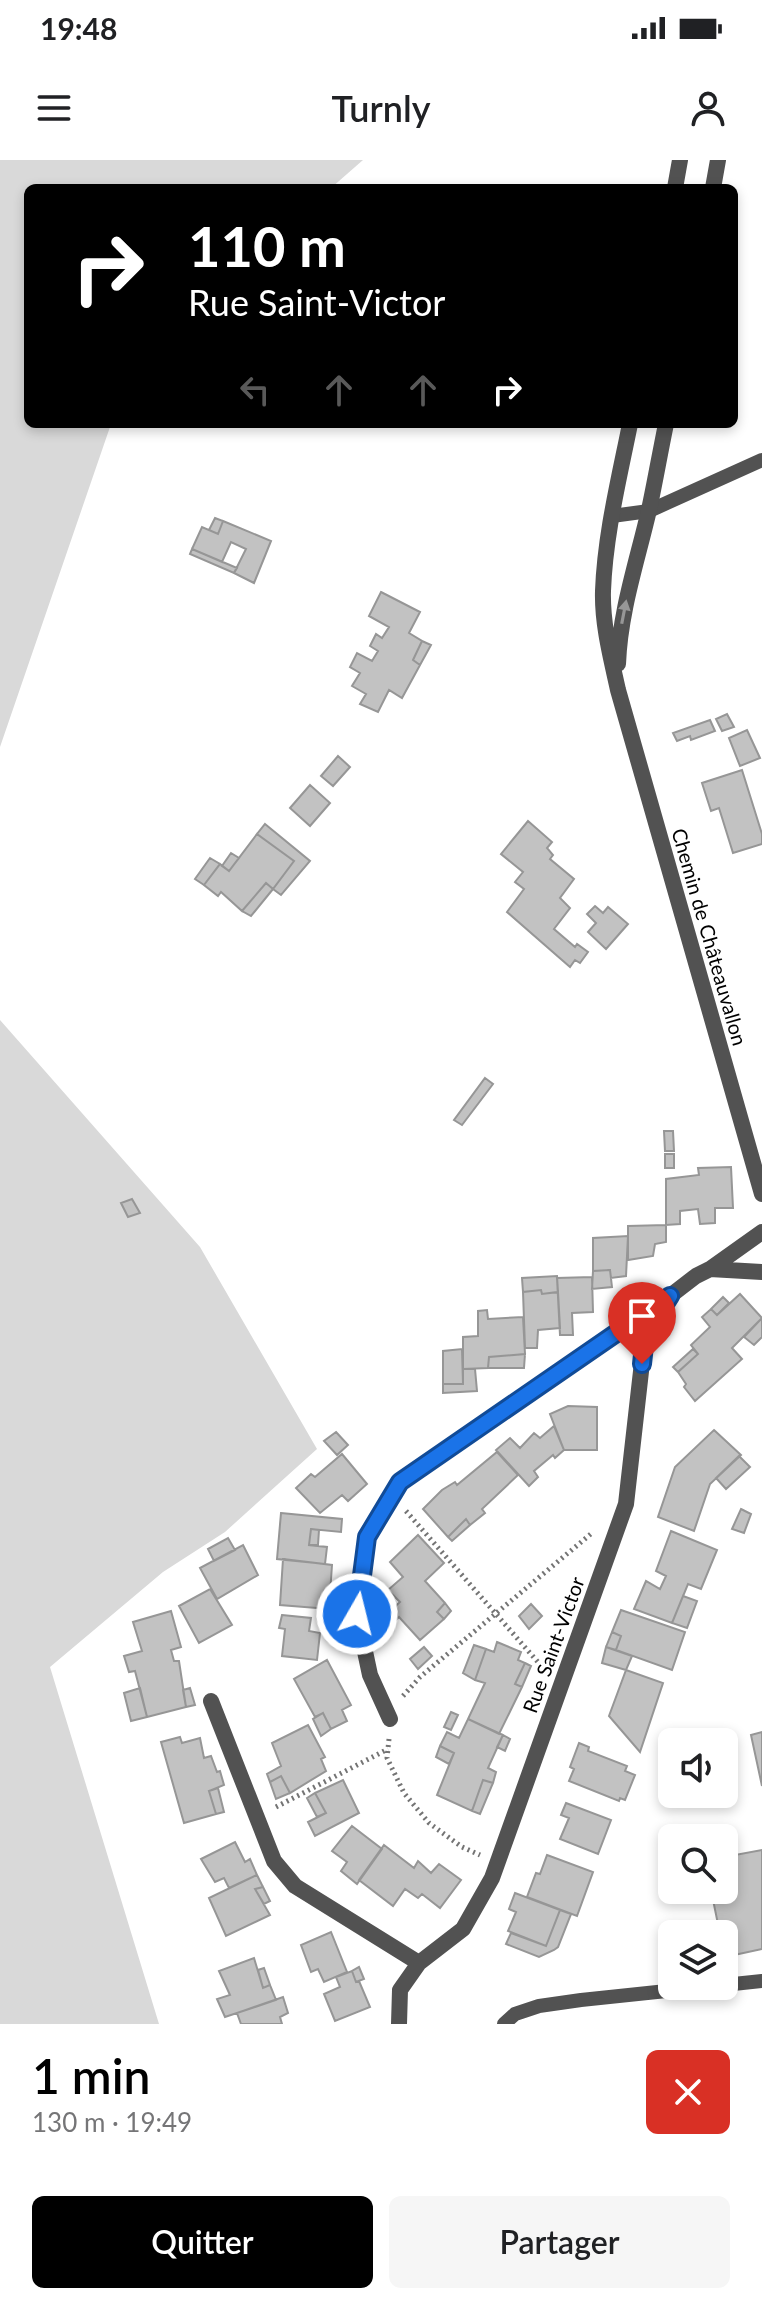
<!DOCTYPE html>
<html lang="fr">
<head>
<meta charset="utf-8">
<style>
	body { margin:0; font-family:Lato,sans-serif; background:#f6f6f6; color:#202124; height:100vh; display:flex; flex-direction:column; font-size:30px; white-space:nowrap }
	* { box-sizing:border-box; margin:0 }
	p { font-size:26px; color:#757577 }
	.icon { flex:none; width:44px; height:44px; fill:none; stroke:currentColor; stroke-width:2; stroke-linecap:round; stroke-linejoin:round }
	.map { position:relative; height:1864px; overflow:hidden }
	.details { display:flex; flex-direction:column; background:#fff; flex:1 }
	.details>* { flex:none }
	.top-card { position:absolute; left:24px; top:24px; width:714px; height:244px; border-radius:12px; box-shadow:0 4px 12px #0003; background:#000; color:#fff; overflow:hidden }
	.buttons { position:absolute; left:658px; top:1568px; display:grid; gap:16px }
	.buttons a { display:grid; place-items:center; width:80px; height:80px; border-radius:12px; background:#fff; box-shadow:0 4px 12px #0003; font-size:40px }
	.pin { position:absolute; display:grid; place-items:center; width:68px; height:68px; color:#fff; margin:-82px -34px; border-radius:50% 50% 50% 0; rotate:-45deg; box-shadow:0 0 8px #0007 }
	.pin .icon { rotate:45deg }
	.me { position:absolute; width:88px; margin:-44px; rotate:8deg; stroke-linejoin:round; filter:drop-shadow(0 0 6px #0008) }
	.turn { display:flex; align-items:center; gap:28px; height:168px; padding:0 32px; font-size:36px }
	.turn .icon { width:104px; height:104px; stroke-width:2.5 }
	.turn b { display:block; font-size:56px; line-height:68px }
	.lanes { display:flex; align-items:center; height:76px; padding:0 32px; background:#0003; justify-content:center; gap:40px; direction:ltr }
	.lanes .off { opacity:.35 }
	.round { display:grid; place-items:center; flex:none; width:84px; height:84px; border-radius:12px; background:#f6f6f6 }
	.overview { display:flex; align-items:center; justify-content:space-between; height:136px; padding:0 32px }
	h1 { font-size:48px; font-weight:600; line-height:60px; color:#000 }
	.cta { display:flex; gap:16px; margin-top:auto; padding:16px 32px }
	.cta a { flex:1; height:92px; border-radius:12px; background:#000; color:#fff; font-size:32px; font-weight:600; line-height:92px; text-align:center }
	.cta a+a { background:#f6f6f6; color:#202124 }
	.status { display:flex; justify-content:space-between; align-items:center; height:56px; padding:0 40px; background:#fff; direction:ltr }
	.status svg { height:22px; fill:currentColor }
	header { display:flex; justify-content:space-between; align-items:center; height:104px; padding:0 32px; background:#fff; font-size:36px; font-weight:600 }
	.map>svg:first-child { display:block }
</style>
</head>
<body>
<div class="status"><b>19:48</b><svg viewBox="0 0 49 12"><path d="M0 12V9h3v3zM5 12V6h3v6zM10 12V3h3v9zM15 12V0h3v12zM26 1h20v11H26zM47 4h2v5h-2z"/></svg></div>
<header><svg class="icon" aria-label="menu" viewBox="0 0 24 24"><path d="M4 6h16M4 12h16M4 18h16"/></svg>Turnly<svg class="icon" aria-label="person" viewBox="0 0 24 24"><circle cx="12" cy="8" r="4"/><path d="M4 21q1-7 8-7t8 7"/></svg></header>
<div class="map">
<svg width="762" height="1864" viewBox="0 0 762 1864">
	<rect width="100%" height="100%" fill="#fff"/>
	<path fill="#d9d9d9" d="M 0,0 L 363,0 L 331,28 L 28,28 L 28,264 L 111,264 L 0,587 Z
		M 0,860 L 200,1087 L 317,1289 L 225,1372 L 163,1412 L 50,1507 L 159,1864 L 0,1864 Z"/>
	<path fill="#c2c2c2" stroke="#969696" stroke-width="2" d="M 215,358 L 223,361 L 218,374 L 209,370 Z
		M 223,361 L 271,381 L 254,423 L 234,413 L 246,389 L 231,382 L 222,402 L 192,389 L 202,367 L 218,374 Z
		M 192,389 L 237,408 L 234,413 L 190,394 Z
		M 381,432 L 420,452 L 409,473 L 422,481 L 413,500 L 420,505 L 402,538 L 389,530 L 378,552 L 360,544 L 366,534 L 352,526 L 360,513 L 350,507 L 357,493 L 372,501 L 378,491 L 370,486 L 376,474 L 382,478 L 389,467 L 369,456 Z
		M 422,481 L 431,485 L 420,505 L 413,500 Z
		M 727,554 L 734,567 L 722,571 L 716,559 Z
		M 710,560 L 715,571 L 691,580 L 690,576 L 677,581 L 673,573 Z
		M 747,570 L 760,598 L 740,606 L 729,578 Z
		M 338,596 L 350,607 L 333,626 L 321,616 Z
		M 742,610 L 762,674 L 762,684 L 733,693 L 719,648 L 711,651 L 702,623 Z
		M 310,625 L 330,643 L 310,666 L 290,648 Z
		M 528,661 L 552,682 L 547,688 L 553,695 L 550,699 L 574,719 L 560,738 L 570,748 L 554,769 L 575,787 L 577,784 L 588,792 L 580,803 L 575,800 L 570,807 L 507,752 L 524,729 L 515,722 L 523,712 L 501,694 Z
		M 265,664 L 310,701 L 281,735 L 273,729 L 294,701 L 257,674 Z
		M 257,674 L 294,701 L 273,729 L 266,723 L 242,751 L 221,732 L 218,736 L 204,725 L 220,704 L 229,711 Z
		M 231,693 L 239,698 L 229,711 L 222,706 Z
		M 210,698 L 220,704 L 204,725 L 195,719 Z
		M 266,723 L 273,729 L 251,756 L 242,751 Z
		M 595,746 L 603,753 L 608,747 L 628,764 L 606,789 L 588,772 L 596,763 L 587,754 Z
		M 485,918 L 493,924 L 462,965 L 454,960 Z
		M 664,971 L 673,971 L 674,991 L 665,991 Z
		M 665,994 L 674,994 L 674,1008 L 665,1008 Z
		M 731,1007 L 733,1048 L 715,1048 L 715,1063 L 700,1064 L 698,1049 L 680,1051 L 680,1064 L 666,1065 L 666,1019 L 699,1015 L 698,1008 Z
		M 132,1039 L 140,1053 L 128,1057 L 121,1043 Z
		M 666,1065 L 666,1082 L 655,1084 L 653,1096 L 628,1100 L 628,1066 Z
		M 628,1076 L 626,1116 L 611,1118 L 610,1110 L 593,1111 L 593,1078 Z
		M 610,1110 L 612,1127 L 592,1129 L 593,1111 Z
		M 557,1116 L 558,1132 L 542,1134 L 541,1130 L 523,1132 L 522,1118 Z
		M 592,1117 L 593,1152 L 572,1153 L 573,1175 L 560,1175 L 557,1118 Z
		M 541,1130 L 542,1134 L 558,1132 L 560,1168 L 538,1170 L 537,1188 L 525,1188 L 523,1132 Z
		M 740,1134 L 762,1158 L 732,1188 L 742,1199 L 695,1241 L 684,1227 L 686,1224 L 678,1212 L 698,1194 L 691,1185 L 710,1167 L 702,1157 L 711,1149 L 717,1155 Z
		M 723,1137 L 729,1143 L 717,1155 L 711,1149 Z
		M 487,1150 L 488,1159 L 523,1157 L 525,1194 L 489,1197 L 488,1208 L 463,1209 L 463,1177 L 478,1176 L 478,1151 Z
		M 762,1158 L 762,1177 L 754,1185 L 744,1177 Z
		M 462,1189 L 463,1224 L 443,1224 L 443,1191 Z
		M 693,1189 L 698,1194 L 678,1212 L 673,1207 Z
		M 525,1194 L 524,1208 L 488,1208 L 489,1197 Z
		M 463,1209 L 475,1209 L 477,1231 L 443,1233 L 443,1224 L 463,1224 Z
		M 568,1246 L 597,1247 L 597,1290 L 564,1290 L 550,1254 Z
		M 554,1266 L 564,1290 L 555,1298 L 553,1295 L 534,1311 L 538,1317 L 529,1326 L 496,1290 L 510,1278 L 520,1288 L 534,1273 L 540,1278 Z
		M 714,1270 L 741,1295 L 710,1324 L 694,1371 L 658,1357 L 675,1307 Z
		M 336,1272 L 348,1285 L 337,1295 L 324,1281 Z
		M 497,1292 L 518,1315 L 482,1349 L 485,1353 L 470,1365 L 466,1359 L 448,1377 L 423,1349 L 442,1330 L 455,1322 L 457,1325 Z
		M 342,1294 L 367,1324 L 348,1341 L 342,1335 L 320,1353 L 296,1328 L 311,1314 L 315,1317 Z
		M 739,1296 L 750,1307 L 726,1329 L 716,1318 Z
		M 741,1349 L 751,1354 L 744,1373 L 732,1369 Z
		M 281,1353 L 342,1359 L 341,1372 L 311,1369 L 309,1385 L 327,1387 L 325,1404 L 277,1399 Z
		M 466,1359 L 470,1365 L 452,1381 L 448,1377 Z
		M 311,1369 L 319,1370 L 318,1385 L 309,1385 Z
		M 671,1371 L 717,1390 L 701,1429 L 688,1424 L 672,1463 L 634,1449 L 646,1421 L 660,1429 L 666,1416 L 656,1411 Z
		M 418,1375 L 444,1403 L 425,1421 L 445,1443 L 437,1452 L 444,1459 L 420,1480 L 399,1457 L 396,1460 L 390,1451 L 400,1442 L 388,1430 L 403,1417 L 390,1402 Z
		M 228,1378 L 235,1390 L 214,1401 L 208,1389 Z
		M 243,1385 L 258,1415 L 217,1439 L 200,1408 Z
		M 283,1399 L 332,1405 L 329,1449 L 280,1445 Z
		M 210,1429 L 232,1465 L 199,1483 L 179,1446 Z
		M 683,1436 L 697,1441 L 687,1468 L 672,1463 Z
		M 445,1443 L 451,1451 L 444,1459 L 437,1452 Z
		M 531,1444 L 542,1456 L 529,1469 L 519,1456 Z
		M 621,1450 L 685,1472 L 672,1510 L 616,1490 L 621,1476 L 612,1472 Z
		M 171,1451 L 181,1487 L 171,1490 L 174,1501 L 179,1501 L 186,1547 L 147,1557 L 135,1511 L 129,1512 L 124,1496 L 142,1491 L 133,1462 Z
		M 282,1455 L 311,1458 L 309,1471 L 320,1473 L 317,1500 L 282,1496 L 285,1469 L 279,1468 Z
		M 612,1472 L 621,1476 L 616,1490 L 606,1487 Z
		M 497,1482 L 521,1492 L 518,1500 L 525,1503 L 515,1524 L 522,1527 L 499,1574 L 468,1559 L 485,1523 L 475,1520 L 486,1489 L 494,1492 Z
		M 474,1485 L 486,1489 L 475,1520 L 463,1513 Z
		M 424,1487 L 432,1496 L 418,1509 L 410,1499 Z
		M 606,1487 L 632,1496 L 626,1510 L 602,1503 Z
		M 327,1500 L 351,1545 L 342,1550 L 347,1561 L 331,1569 L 323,1553 L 315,1557 L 294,1519 Z
		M 525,1503 L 531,1506 L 522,1527 L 515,1524 Z
		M 626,1510 L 663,1523 L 640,1592 L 609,1556 Z
		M 140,1528 L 147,1557 L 131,1561 L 124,1533 Z
		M 190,1528 L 195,1545 L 186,1547 L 183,1530 Z
		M 451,1552 L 458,1555 L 451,1570 L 444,1567 Z
		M 323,1553 L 331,1569 L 321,1576 L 313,1559 Z
		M 468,1559 L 503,1575 L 488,1608 L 496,1612 L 493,1623 L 483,1620 L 472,1651 L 437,1635 L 454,1593 L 440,1586 L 447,1572 L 459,1578 Z
		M 308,1565 L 325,1597 L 321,1599 L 326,1611 L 290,1633 L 281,1616 L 270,1622 L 267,1614 L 281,1606 L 272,1583 Z
		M 762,1572 L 762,1626 L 751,1575 Z
		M 503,1575 L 510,1579 L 505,1591 L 497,1587 Z
		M 180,1577 L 182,1583 L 200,1578 L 204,1598 L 211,1596 L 217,1612 L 220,1611 L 224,1625 L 209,1631 L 216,1654 L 184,1663 L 161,1582 Z
		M 579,1583 L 589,1587 L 588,1591 L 627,1606 L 625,1611 L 635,1615 L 625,1640 L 620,1638 L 619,1641 L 569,1621 L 574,1609 L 570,1607 Z
		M 440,1586 L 454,1593 L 449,1604 L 436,1597 Z
		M 281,1616 L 290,1633 L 276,1639 L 270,1622 Z
		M 343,1620 L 359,1653 L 315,1676 L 308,1662 L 326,1653 L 315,1633 Z
		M 483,1620 L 493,1623 L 480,1654 L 472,1651 Z
		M 218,1628 L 224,1652 L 216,1654 L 209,1631 Z
		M 315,1633 L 326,1653 L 317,1657 L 307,1638 Z
		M 566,1643 L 611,1660 L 598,1694 L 560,1679 L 569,1658 L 561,1655 Z
		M 352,1666 L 382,1689 L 357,1724 L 341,1711 L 347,1702 L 332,1691 Z
		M 235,1682 L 245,1702 L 250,1699 L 257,1715 L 229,1728 L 224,1718 L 215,1722 L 201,1699 Z
		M 384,1685 L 414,1708 L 418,1701 L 431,1713 L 439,1704 L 461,1720 L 440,1748 L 422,1734 L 418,1738 L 405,1729 L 393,1746 L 359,1720 Z
		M 762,1690 L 762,1789 L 725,1797 L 724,1774 L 720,1774 L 711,1730 L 724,1730 L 724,1697 Z
		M 547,1695 L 593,1712 L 577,1756 L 527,1737 L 536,1713 L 540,1714 Z
		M 257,1715 L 263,1727 L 255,1729 L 270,1755 L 226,1776 L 209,1738 Z
		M 263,1727 L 270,1741 L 264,1744 L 255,1729 Z
		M 515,1733 L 560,1750 L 546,1786 L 508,1771 L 516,1752 L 509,1749 Z
		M 560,1750 L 571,1754 L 558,1787 L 554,1790 L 539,1797 L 506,1784 L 511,1773 L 546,1786 Z
		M 331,1772 L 347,1812 L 324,1822 L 318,1809 L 311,1812 L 301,1785 Z
		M 254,1798 L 263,1828 L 270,1825 L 276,1840 L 225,1857 L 217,1839 L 230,1835 L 219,1811 Z
		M 359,1807 L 364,1819 L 356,1822 L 352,1811 Z
		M 264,1808 L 270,1825 L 263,1828 L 258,1810 Z
		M 352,1811 L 356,1822 L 359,1821 L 370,1847 L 335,1861 L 324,1834 L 340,1827 L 336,1817 Z
		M 283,1837 L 288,1853 L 280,1857 L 282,1864 L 241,1864 L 237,1853 Z"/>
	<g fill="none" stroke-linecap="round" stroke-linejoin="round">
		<path stroke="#747474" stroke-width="5" stroke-dasharray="2 4" stroke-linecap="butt" d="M 406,1351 L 544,1509
			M 403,1536 L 420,1517 L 592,1373
			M 389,1579 L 387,1598 L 404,1633 L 429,1663 L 462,1687 L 480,1695
			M 276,1647 L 388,1589"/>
		<path stroke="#525252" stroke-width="14" d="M 612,356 L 649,351 L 762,300
			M 724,1825 L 762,1821
			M 504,1864 L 515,1854 L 539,1846 L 581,1840 L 714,1826"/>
		<path stroke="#525252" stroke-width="16" d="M 675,28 L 680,0
			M 713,28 L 718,0
			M 630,264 C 619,319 605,375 603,431 C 602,464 611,498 618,530 L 762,1034
			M 618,504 C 620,451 637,402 649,350 C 655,322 660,293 666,264
			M 762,1072 L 710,1109 L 762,1112
			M 211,1541 L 274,1701 L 295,1726 L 419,1803
			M 390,1559 L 370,1515 L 357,1454 L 367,1377 L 400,1322 L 665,1139
			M 399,1864 L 400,1830 L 419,1803 L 463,1769 L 492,1718 L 626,1344 L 645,1176 L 670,1136 L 696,1116 L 710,1109"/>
	</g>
	<defs><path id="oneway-solid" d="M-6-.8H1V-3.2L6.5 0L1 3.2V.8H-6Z" transform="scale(2)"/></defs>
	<use fill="#979797" href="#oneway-solid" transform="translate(624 452) rotate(-79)"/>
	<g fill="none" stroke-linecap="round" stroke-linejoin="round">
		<g stroke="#114b97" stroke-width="20">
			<path id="route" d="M 357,1454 L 367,1377 L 400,1322 L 670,1136 L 645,1176 L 642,1204"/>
		</g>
		<use href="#route" stroke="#1a73e8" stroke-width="14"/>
	</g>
	<g text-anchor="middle" stroke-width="7" stroke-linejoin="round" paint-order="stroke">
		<g font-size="20" fill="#000" stroke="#fff">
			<text transform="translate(709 777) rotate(74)" y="7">Chemin de Châteauvallon</text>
			<text transform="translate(554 1485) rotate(-70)" y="7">Rue Saint-Victor</text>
		</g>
	</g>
</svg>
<div class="buttons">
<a><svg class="icon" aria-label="sound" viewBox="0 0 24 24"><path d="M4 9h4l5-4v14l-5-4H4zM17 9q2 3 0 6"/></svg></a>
<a><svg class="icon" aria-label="search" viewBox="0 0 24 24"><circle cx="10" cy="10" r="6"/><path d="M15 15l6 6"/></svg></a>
<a><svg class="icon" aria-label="layers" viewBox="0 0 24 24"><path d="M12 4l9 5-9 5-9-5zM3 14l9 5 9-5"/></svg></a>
</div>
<div class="pin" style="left:642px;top:1204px;background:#d93025"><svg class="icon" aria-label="arrive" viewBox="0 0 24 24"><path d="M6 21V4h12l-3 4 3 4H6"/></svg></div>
<svg class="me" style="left:357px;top:1454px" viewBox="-20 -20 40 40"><circle r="17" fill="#1a73e8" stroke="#fff" stroke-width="3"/><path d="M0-11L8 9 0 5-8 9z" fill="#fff"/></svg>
<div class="top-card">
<div class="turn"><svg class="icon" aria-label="right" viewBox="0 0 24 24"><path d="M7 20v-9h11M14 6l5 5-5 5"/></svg><div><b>110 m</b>Rue Saint-Victor</div></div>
<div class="lanes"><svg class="icon off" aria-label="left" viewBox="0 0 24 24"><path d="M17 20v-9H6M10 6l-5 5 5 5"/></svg><svg class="icon off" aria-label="ahead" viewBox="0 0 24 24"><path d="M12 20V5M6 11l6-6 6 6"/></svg><svg class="icon off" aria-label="ahead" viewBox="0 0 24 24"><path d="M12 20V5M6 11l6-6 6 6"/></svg><svg class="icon" aria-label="right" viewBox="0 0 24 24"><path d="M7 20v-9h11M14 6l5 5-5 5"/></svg></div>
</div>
</div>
<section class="details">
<div class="overview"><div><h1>1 min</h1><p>130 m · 19:49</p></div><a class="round" style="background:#d93025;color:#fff"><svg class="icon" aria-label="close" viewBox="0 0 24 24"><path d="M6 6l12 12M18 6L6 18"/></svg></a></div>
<div class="cta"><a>Quitter</a><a>Partager</a></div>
</section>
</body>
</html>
